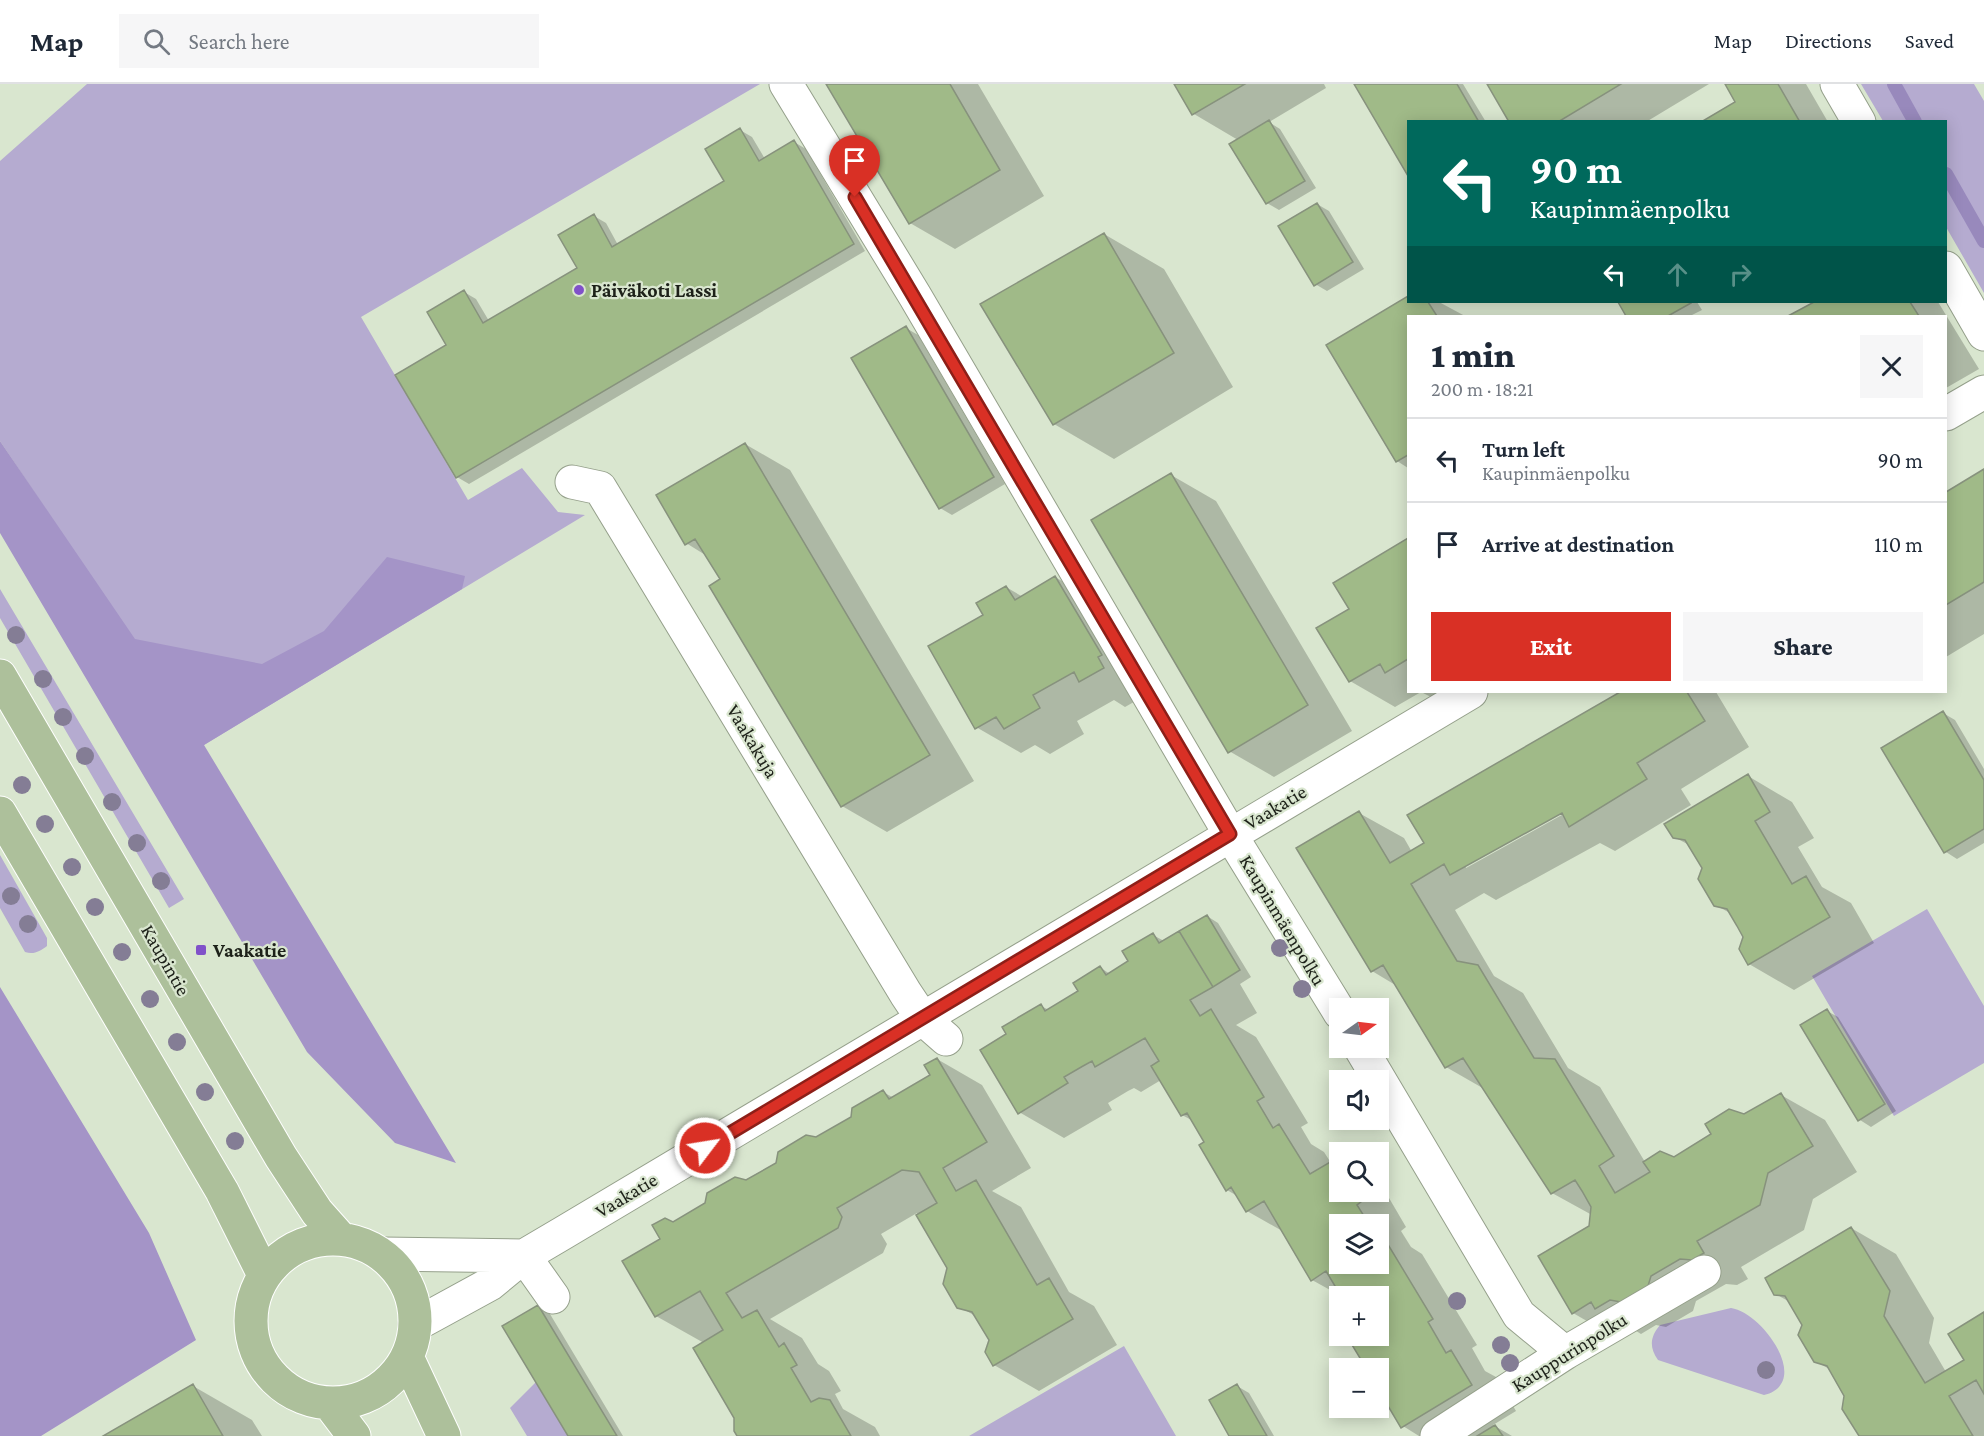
<!DOCTYPE html>
<html lang="en">
<head>
<meta charset="utf-8">
<style>
	body { margin:0; font-family:"Crimson Pro",serif; background:#f6f6f7; color:#1f2937; height:100vh; display:flex; flex-direction:column; font-size:22px; white-space:nowrap }
	* { box-sizing:border-box; margin:0 }
	p { font-size:20px; color:#747a83 }
	.icon { flex:none; width:33px; height:33px; fill:none; stroke:currentColor; stroke-width:2; stroke-linecap:round; stroke-linejoin:round }
	.map { position:relative; flex:1; overflow:hidden }
	.details { position:absolute; left:1407px; top:231px; width:540px; height:378px; display:flex; flex-direction:column; background:#fff; border-radius:0px; box-shadow:0 3px 15px #0003 }
	.details>* { flex:none }
	.banner { position:absolute; left:1407px; top:36px; width:540px; height:183px; border-radius:0px; box-shadow:0 3px 15px #0003; background:#00695c; color:#fff; overflow:hidden }
	.needle { width:39px; rotate:76deg }
	.buttons { position:absolute; left:1329px; top:914px; display:grid; gap:12px }
	.buttons a { display:grid; place-items:center; width:60px; height:60px; border-radius:0px; background:#fff; box-shadow:0 3px 15px #0003; font-size:30px }
	.pin { position:absolute; display:grid; place-items:center; width:51px; height:51px; color:#fff; margin:-62px -26px; border-radius:50% 50% 50% 0; rotate:-45deg; box-shadow:0 0 6px #0007 }
	.pin .icon { rotate:45deg }
	.me { position:absolute; width:66px; margin:-33px; rotate:59deg; stroke-linejoin:round; filter:drop-shadow(0 0 4px #0008) }
	.turn { display:flex; align-items:center; gap:21px; height:126px; padding:0 24px; font-size:27px }
	.turn .icon { width:78px; height:78px; stroke-width:2.5 }
	.turn b { display:block; font-size:42px; line-height:51px }
	.lanes { display:flex; align-items:center; height:57px; padding:0 24px; background:#0003; justify-content:center; gap:30px; direction:ltr }
	.lanes .off { opacity:.35 }
	.round { display:grid; place-items:center; flex:none; width:63px; height:63px; border-radius:0px; background:#f6f6f7 }
	.head { display:flex; align-items:center; justify-content:space-between; height:102px; padding:0 24px }
	h1 { font-size:36px; font-weight:800; line-height:45px }
	.action { display:flex; gap:12px; margin-top:auto; padding:12px 24px }
	.action a { flex:1; height:69px; border-radius:0px; background:#d93025; color:#fff; font-size:24px; font-weight:800; line-height:69px; text-align:center }
	.action a+a { background:#f6f6f7; color:#1f2937 }
	ul { padding:0; list-style:none }
	li { display:flex; align-items:center; gap:18px; height:84px; padding:0 24px; border-top:2px solid #e0e1e3 }
	li div { flex:1 }
	li b { display:block; font-size:22px }
	li em { font-style:normal }
	header { display:flex; align-items:center; gap:36px; box-sizing:border-box; height:84px; padding:0 30px; background:#fff; border-bottom:2px solid #e0e1e3 }
	header strong { font-size:28px }
	nav { display:flex; gap:33px; margin-inline-start:auto; font-size:21px }
	.search { width:420px; height:54px; background:#f6f6f7; display:flex; align-items:center; gap:15px; box-sizing:border-box; padding:0 21px; border-radius:0px; color:#747a83; font-size:22px }
	.map>svg:first-child { display:block }
</style>
</head>
<body>
<header>
<strong>Map</strong>
<div class="search"><svg class="icon" aria-label="search" viewBox="0 0 24 24"><circle cx="10" cy="10" r="6"/><path d="M15 15l6 6"/></svg>Search here</div>
<nav><a>Map</a><a>Directions</a><a>Saved</a></nav>
</header>
<div class="map">
<svg width="1984" height="1352" viewBox="0 0 1984 1352">
	<rect width="100%" height="100%" fill="#d9e6cf"/>
	<path fill="#b5abd0" d="M 87,0 L 760,0 L 361,233 L 468,416 L 522,384 L 558,428 L 585,431 L 204,661 L 0,357 L 0,77 Z
		M 1861,0 L 1974,0 L 1984,17 L 1984,209 L 1946,143 L 1946,38 L 1883,37 Z
		M 0,505 L 184,815 L 169,824 L 0,534 Z
		M 0,771 L 47,854 L 47,862 C 40,867 34,871 25,868 L 0,824 Z
		M 1927,825 L 1984,922 L 1984,979 L 1894,1032 L 1812,892 Z
		M 1731,1224 C 1762,1228 1813,1299 1764,1311 L 1658,1276 C 1649,1263 1650,1253 1660,1241 Z
		M 1124,1262 L 1176,1352 L 969,1352 Z
		M 536,1298 L 568,1352 L 527,1352 L 510,1324 Z"/>
	<path fill="#a494c7" d="M 0,357 L 135,555 L 262,580 L 324,547 L 387,473 L 465,492 L 462,505 L 204,661 L 456,1079 L 395,1059 L 307,968 L 0,449 Z
		M 0,903 L 149,1149 L 196,1256 L 41,1352 L 0,1352 Z"/>
	<path fill="#0003" fill-rule="evenodd" d="M 828,0 L 978,0 L 1044,112 L 955,165 L 910,139 Z
		M 1176,0 L 1324,0 L 1326,4 L 1269,38 L 1280,45 L 1316,104 L 1279,126 L 1267,119 L 1238,56 L 1194,30 Z
		M 1355,0 L 1463,0 L 1486,38 L 1408,38 L 1408,89 Z
		M 1489,0 L 1709,0 L 1646,38 L 1511,38 Z
		M 1726,0 L 1806,0 L 1828,38 L 1704,38 L 1737,18 Z
		M 740,46 L 752,53 L 765,75 L 794,58 L 806,65 L 865,167 L 469,400 L 457,393 L 448,261 L 464,208 L 476,215 L 489,237 L 579,184 L 594,132 L 606,139 L 618,161 L 726,98 Z
		M 1317,120 L 1329,127 L 1364,185 L 1327,207 L 1315,200 Z
		M 1104,150 L 1164,185 L 1233,303 L 1114,375 L 1054,340 Z
		M 1408,214 L 1408,218 L 1439,218 L 1465,232 L 1408,232 L 1408,384 L 1397,377 L 1328,261 Z
		M 1619,218 L 1697,218 L 1702,226 L 1690,232 L 1628,232 Z
		M 1816,218 L 1938,218 L 1979,285 L 1946,304 L 1946,232 L 1791,232 Z
		M 906,244 L 918,251 L 1005,400 L 952,431 L 940,424 L 853,275 Z
		M 745,360 L 790,386 L 974,697 L 887,748 L 842,722 L 722,496 L 707,472 L 686,459 Z
		M 1984,387 L 1984,550 L 1946,573 L 1946,410 Z
		M 1171,391 L 1216,417 L 1352,647 L 1274,693 L 1229,667 Z
		M 1408,456 L 1408,608 L 1421,608 L 1395,623 L 1350,597 L 1351,525 L 1336,499 Z
		M 1055,493 L 1100,519 L 1148,610 L 1125,623 L 1114,616 L 1077,637 L 1084,650 L 1050,670 L 1035,661 L 1021,669 L 976,643 L 985,531 L 1006,503 L 1023,513 Z
		M 1421,608 L 1441,608 L 1431,613 Z
		M 1623,608 L 1716,608 L 1749,663 L 1681,705 L 1691,721 L 1615,767 L 1600,759 L 1496,816 L 1484,809 L 1455,826 L 1494,892 L 1523,909 L 1568,984 L 1600,1003 L 1645,1078 L 1675,1075 L 1781,1011 L 1825,1036 L 1857,1088 L 1813,1115 L 1804,1146 L 1741,1183 L 1748,1195 L 1737,1201 L 1726,1200 L 1696,1217 L 1693,1227 L 1666,1243 L 1656,1241 L 1641,1250 L 1633,1245 L 1618,1255 L 1573,1229 L 1592,1131 L 1552,1109 L 1486,1006 L 1446,983 L 1397,902 L 1372,887 L 1359,729 L 1404,754 L 1412,768 L 1426,759 L 1409,732 ZM 1568,725 L 1569,727 L 1466,784 L 1466,780 Z
		M 1943,629 L 1955,636 L 1984,685 L 1984,759 L 1957,775 L 1946,768 Z
		M 1748,692 L 1792,718 L 1814,754 L 1798,763 L 1822,803 L 1851,819 L 1874,859 L 1794,906 L 1749,880 L 1745,853 L 1732,830 L 1715,821 L 1703,784 L 1691,762 L 1674,753 Z
		M 1207,832 L 1218,839 L 1251,893 L 1240,900 L 1257,929 L 1236,941 L 1256,953 L 1308,1039 L 1301,1043 L 1311,1060 L 1324,1068 L 1331,1079 L 1337,1076 L 1340,1077 L 1340,1107 L 1378,1107 L 1378,1100 L 1382,1102 L 1406,1143 L 1401,1147 L 1411,1163 L 1422,1170 L 1477,1261 L 1472,1264 L 1485,1287 L 1496,1293 L 1516,1327 L 1493,1341 L 1512,1352 L 1419,1352 L 1403,1342 L 1378,1284 L 1368,1284 L 1378,1251 L 1378,1212 L 1341,1212 L 1312,1196 L 1284,1148 L 1247,1127 L 1239,1113 L 1227,1106 L 1195,1038 L 1182,1031 L 1161,996 L 1141,1008 L 1134,1004 L 1128,1007 L 1108,1019 L 1112,1026 L 1064,1054 L 1019,1028 L 1008,951 L 1041,922 L 1049,926 L 1080,908 L 1101,884 L 1110,890 L 1131,878 L 1153,851 L 1164,857 ZM 1340,1140 L 1378,1140 L 1378,1179 L 1340,1179 Z
		M 1827,927 L 1838,933 L 1896,1027 L 1871,1043 L 1860,1036 Z
		M 937,975 L 982,1001 L 1031,1084 L 992,1107 L 1021,1123 L 1069,1208 L 1094,1222 L 1117,1261 L 1039,1307 L 994,1281 L 990,1255 L 977,1233 L 958,1222 L 948,1184 L 917,1129 L 881,1150 L 887,1160 L 883,1169 L 770,1235 L 802,1254 L 818,1280 L 829,1287 L 841,1307 L 835,1310 L 843,1325 L 875,1343 L 880,1352 L 739,1352 L 736,1334 L 704,1259 L 656,1232 L 662,1156 L 673,1139 L 852,1034 L 883,1008 L 894,1014 L 932,992 Z
		M 1851,1144 L 1896,1170 L 1934,1234 L 1929,1259 L 1946,1288 L 1966,1277 L 1984,1230 L 1984,1352 L 1860,1352 L 1846,1312 L 1831,1286 L 1815,1277 L 1804,1240 L 1790,1218 L 1775,1210 Z
		M 538,1223 L 550,1230 L 623,1352 L 570,1352 Z
		M 193,1302 L 252,1336 L 262,1352 L 106,1352 Z
		M 1237,1302 L 1249,1309 L 1274,1352 L 1231,1352 Z"/>
	<g fill="none" stroke-linecap="round" stroke-linejoin="round">
		<path stroke="#9889bc" stroke-width="14" d="M 1894,0 L 1915,38
			M 1946,90 L 1984,157"/>
	</g>
	<path fill="#a0ba88" stroke="#87927d" stroke-width="1.5" d="M 826,0 L 950,0 L 1000,86 L 909,140 Z
		M 1174,0 L 1245,0 L 1192,31 Z
		M 1354,0 L 1457,0 L 1479,38 L 1408,38 L 1408,92 Z
		M 1487,0 L 1621,0 L 1558,38 L 1509,38 Z
		M 1725,0 L 1778,0 L 1800,38 L 1701,38 L 1735,18 Z
		M 1269,36 L 1305,97 L 1266,120 L 1229,60 Z
		M 740,44 L 759,77 L 794,56 L 854,160 L 456,394 L 395,291 L 446,261 L 427,228 L 464,206 L 483,239 L 577,184 L 558,151 L 594,130 L 612,163 L 724,97 L 705,65 Z
		M 1317,119 L 1353,178 L 1314,202 L 1278,142 Z
		M 1104,149 L 1174,269 L 1053,341 L 980,220 Z
		M 1408,212 L 1408,218 L 1428,218 L 1437,232 L 1408,232 L 1408,371 L 1396,378 L 1326,261 Z
		M 1618,218 L 1690,218 L 1691,219 L 1668,232 L 1626,232 Z
		M 1814,218 L 1910,218 L 1919,232 L 1788,232 Z
		M 906,242 L 994,393 L 939,425 L 851,274 Z
		M 745,359 L 930,671 L 841,723 L 709,502 L 720,495 L 695,455 L 685,461 L 656,411 Z
		M 1984,385 L 1984,498 L 1946,521 L 1946,408 Z
		M 1171,389 L 1308,621 L 1228,669 L 1091,436 Z
		M 1408,454 L 1408,575 L 1385,589 L 1380,580 L 1349,598 L 1316,544 L 1349,525 L 1333,499 Z
		M 1055,492 L 1102,571 L 1098,573 L 1104,584 L 1079,598 L 1074,588 L 1033,611 L 1040,624 L 1004,645 L 996,633 L 975,645 L 928,562 L 983,531 L 976,519 L 1006,502 L 1015,516 Z
		M 1620,608 L 1687,608 L 1705,637 L 1637,679 L 1647,695 L 1569,743 L 1562,729 L 1450,791 L 1444,780 L 1411,800 L 1457,877 L 1478,881 L 1534,974 L 1555,975 L 1614,1072 L 1599,1082 L 1615,1109 L 1650,1088 L 1643,1078 L 1660,1067 L 1674,1073 L 1711,1050 L 1705,1040 L 1729,1025 L 1744,1030 L 1781,1009 L 1813,1062 L 1768,1089 L 1760,1121 L 1697,1157 L 1704,1169 L 1692,1176 L 1680,1175 L 1651,1192 L 1648,1202 L 1621,1218 L 1610,1216 L 1595,1225 L 1591,1218 L 1572,1230 L 1538,1172 L 1589,1142 L 1591,1123 L 1582,1107 L 1575,1096 L 1551,1110 L 1463,974 L 1445,984 L 1383,881 L 1371,888 L 1296,764 L 1359,727 L 1390,779 L 1424,759 L 1407,731 Z
		M 1943,627 L 1984,696 L 1984,745 L 1944,769 L 1881,664 Z
		M 1748,690 L 1770,728 L 1755,737 L 1792,800 L 1806,792 L 1830,833 L 1748,881 L 1739,865 L 1743,853 L 1737,842 L 1727,825 L 1714,822 L 1698,795 L 1702,784 L 1685,756 L 1673,754 L 1664,740 Z
		M 1207,831 L 1240,886 L 1213,903 L 1179,847 Z
		M 1179,847 L 1213,903 L 1190,916 L 1200,932 L 1211,925 L 1264,1013 L 1257,1017 L 1273,1044 L 1279,1040 L 1310,1090 L 1337,1074 L 1340,1079 L 1340,1107 L 1356,1107 L 1362,1117 L 1357,1121 L 1369,1140 L 1340,1140 L 1340,1179 L 1378,1179 L 1378,1144 L 1433,1235 L 1428,1238 L 1446,1269 L 1451,1266 L 1472,1301 L 1401,1344 L 1378,1305 L 1378,1284 L 1366,1284 L 1346,1251 L 1378,1251 L 1378,1212 L 1341,1212 L 1326,1187 L 1311,1197 L 1264,1117 L 1246,1128 L 1231,1103 L 1226,1107 L 1199,1061 L 1204,1058 L 1187,1029 L 1181,1032 L 1151,982 L 1159,977 L 1145,954 L 1095,983 L 1092,977 L 1083,982 L 1064,993 L 1068,999 L 1018,1030 L 980,966 L 1006,950 L 1002,943 L 1041,920 L 1045,927 L 1078,907 L 1073,899 L 1100,882 L 1106,891 L 1128,877 L 1122,867 L 1153,849 L 1159,859 Z
		M 1827,925 L 1885,1020 L 1858,1037 L 1800,941 Z
		M 937,974 L 987,1058 L 943,1084 L 956,1107 L 976,1096 L 1037,1201 L 1049,1194 L 1073,1235 L 993,1282 L 985,1268 L 989,1256 L 972,1228 L 957,1224 L 943,1200 L 947,1184 L 916,1131 L 937,1119 L 919,1088 L 902,1086 L 837,1124 L 842,1133 L 838,1144 L 726,1209 L 742,1234 L 757,1226 L 779,1263 L 784,1259 L 797,1281 L 791,1284 L 811,1318 L 819,1314 L 830,1316 L 851,1352 L 737,1352 L 734,1347 L 734,1334 L 693,1264 L 723,1246 L 700,1207 L 655,1233 L 622,1177 L 660,1155 L 652,1141 L 665,1134 L 673,1138 L 705,1119 L 707,1109 L 735,1093 L 746,1096 L 776,1079 L 778,1068 L 806,1051 L 816,1053 L 851,1033 L 852,1024 L 883,1006 L 889,1015 L 930,991 L 924,981 Z
		M 1851,1143 L 1890,1207 L 1884,1232 L 1925,1299 L 1964,1276 L 1948,1250 L 1984,1228 L 1984,1310 L 1976,1296 L 1949,1312 L 1973,1352 L 1859,1352 L 1842,1325 L 1844,1312 L 1827,1282 L 1814,1278 L 1798,1251 L 1802,1241 L 1785,1212 L 1774,1211 L 1765,1194 Z
		M 538,1221 L 617,1352 L 568,1352 L 502,1242 Z
		M 193,1300 L 223,1352 L 103,1352 Z
		M 1237,1300 L 1267,1352 L 1229,1352 L 1209,1316 Z
		M 1495,1341 L 1503,1352 L 1477,1352 Z"/>
	<g fill="none" stroke-linecap="round" stroke-linejoin="round">
		<g stroke="#95a08b" stroke-width="35">
			<path id="minor" d="M 786,0 L 915,212 L 1230,750 L 1340,929
				M 1837,0 L 1859,38
				M 1946,184 L 1984,250
				M 1946,330 L 1984,308
				M 572,398 L 600,404 L 906,910 L 922,934 L 946,955
				M 1360,963 L 1519,1231 L 1565,1269
				M 382,1170 L 524,1172
				M 524,1172 L 553,1213
				M 415,1241 L 490,1200 L 524,1172 L 563,1149 L 1471,608
				M 1437,1352 L 1565,1269 L 1704,1188"/>
		</g>
		<g stroke="#fff" stroke-width="35">
			<path id="major" d="M 0,592 L 281,1073 L 317,1128 L 341,1155
				M 0,729 L 222,1107 L 264,1191
				M251 1237a82 82 0 1 1 164 0a82 82 0 1 1-164 0Z
				M 407,1273 L 444,1352
				M 329,1319 L 354,1352"/>
		</g>
		<use href="#minor" stroke="#fff" stroke-width="33"/>
		<use href="#major" stroke="#adc09b" stroke-width="33"/>
	</g>
	<g fill="#847d95">
		<circle cx="16" cy="551" r="9"/>
		<circle cx="43" cy="595" r="9"/>
		<circle cx="63" cy="633" r="9"/>
		<circle cx="85" cy="672" r="9"/>
		<circle cx="22" cy="701" r="9"/>
		<circle cx="112" cy="718" r="9"/>
		<circle cx="45" cy="740" r="9"/>
		<circle cx="137" cy="759" r="9"/>
		<circle cx="72" cy="783" r="9"/>
		<circle cx="161" cy="797" r="9"/>
		<circle cx="11" cy="812" r="9"/>
		<circle cx="95" cy="823" r="9"/>
		<circle cx="28" cy="840" r="9"/>
		<circle cx="1280" cy="864" r="9"/>
		<circle cx="122" cy="868" r="9"/>
		<circle cx="1302" cy="905" r="9"/>
		<circle cx="150" cy="915" r="9"/>
		<circle cx="177" cy="958" r="9"/>
		<circle cx="205" cy="1008" r="9"/>
		<circle cx="235" cy="1057" r="9"/>
		<circle cx="1457" cy="1217" r="9"/>
		<circle cx="1501" cy="1261" r="9"/>
		<circle cx="1510" cy="1279" r="9"/>
		<circle cx="1766" cy="1286" r="9"/>
	</g>
	<g fill="none" stroke-linecap="round" stroke-linejoin="round">
		<g stroke="#8d1f18" stroke-width="15">
			<path id="route" d="M 705,1064 L 1230,750 L 855,113"/>
		</g>
		<use href="#route" stroke="#d93025" stroke-width="10"/>
	</g>
	<g fill="#8051c9" stroke="#d9e6cf" stroke-width="2">
		<circle cx="579" cy="206" r="6"/>
		<rect x="195" y="860" width="12" height="12" rx="3"/>
	</g>
	<g text-anchor="middle" stroke-width="4.5" stroke-linejoin="round" paint-order="stroke">
		<g font-size="20" font-weight="bold" fill="#1d2119" stroke="#d9e6cf" text-anchor="start">
			<text x="591" y="213">Päiväkoti Lassi</text>
			<text x="213" y="873">Vaakatie</text>
		</g>
		<g font-size="20" fill="#1d2119" stroke="#d9e6cf">
			<text transform="translate(753 657) rotate(59)" y="7">Vaakakuja</text>
			<text transform="translate(1275 723) rotate(-31)" y="7">Vaakatie</text>
			<text transform="translate(1283 836) rotate(59)" y="7">Kaupinmäenpolku</text>
			<text transform="translate(166 876) rotate(60)" y="7">Kaupintie</text>
			<text transform="translate(626 1111) rotate(-31)" y="7">Vaakatie</text>
			<text transform="translate(1569 1268) rotate(-32)" y="7">Kauppurinpolku</text>
		</g>
	</g>
</svg>
<div class="buttons">
<a><svg class="needle" viewBox="-14 -14 28 28"><path d="M0-13l5 13h-10z" fill="#e53935"/><path d="M0 13l5-13h-10z" fill="#747a83"/></svg></a>
<a><svg class="icon" aria-label="sound" viewBox="0 0 24 24"><path d="M4 9h4l5-4v14l-5-4H4zM17 9q2 3 0 6"/></svg></a>
<a><svg class="icon" aria-label="search" viewBox="0 0 24 24"><circle cx="10" cy="10" r="6"/><path d="M15 15l6 6"/></svg></a>
<a><svg class="icon" aria-label="layers" viewBox="0 0 24 24"><path d="M12 4l9 5-9 5-9-5zM3 14l9 5 9-5"/></svg></a>
<a>+</a>
<a>−</a>
</div>
<div class="pin" style="left:855px;top:113px;background:#d93025"><svg class="icon" aria-label="arrive" viewBox="0 0 24 24"><path d="M6 21V4h12l-3 4 3 4H6"/></svg></div>
<svg class="me" style="left:705px;top:1064px" viewBox="-20 -20 40 40"><circle r="17" fill="#d93025" stroke="#fff" stroke-width="3"/><path d="M0-11L8 9 0 5-8 9z" fill="#fff"/></svg>
<div class="banner">
<div class="turn"><svg class="icon" aria-label="left" viewBox="0 0 24 24"><path d="M17 20v-9H6M10 6l-5 5 5 5"/></svg><div><b>90 m</b>Kaupinmäenpolku</div></div>
<div class="lanes"><svg class="icon" aria-label="left" viewBox="0 0 24 24"><path d="M17 20v-9H6M10 6l-5 5 5 5"/></svg><svg class="icon off" aria-label="ahead" viewBox="0 0 24 24"><path d="M12 20V5M6 11l6-6 6 6"/></svg><svg class="icon off" aria-label="right" viewBox="0 0 24 24"><path d="M7 20v-9h11M14 6l5 5-5 5"/></svg></div>
</div>
<section class="details">
<div class="head"><div><h1>1 min</h1><p>200 m · 18:21</p></div><a class="round"><svg class="icon" aria-label="close" viewBox="0 0 24 24"><path d="M6 6l12 12M18 6L6 18"/></svg></a></div>
<ul>
<li><svg class="icon" aria-label="left" viewBox="0 0 24 24"><path d="M17 20v-9H6M10 6l-5 5 5 5"/></svg><div><b>Turn left</b><p>Kaupinmäenpolku</p></div><em>90 m</em></li>
<li><svg class="icon" aria-label="arrive" viewBox="0 0 24 24"><path d="M6 21V4h12l-3 4 3 4H6"/></svg><div><b>Arrive at destination</b></div><em>110 m</em></li>
</ul>
<div class="action"><a>Exit</a><a>Share</a></div>
</section>
</div>
</body>
</html>
